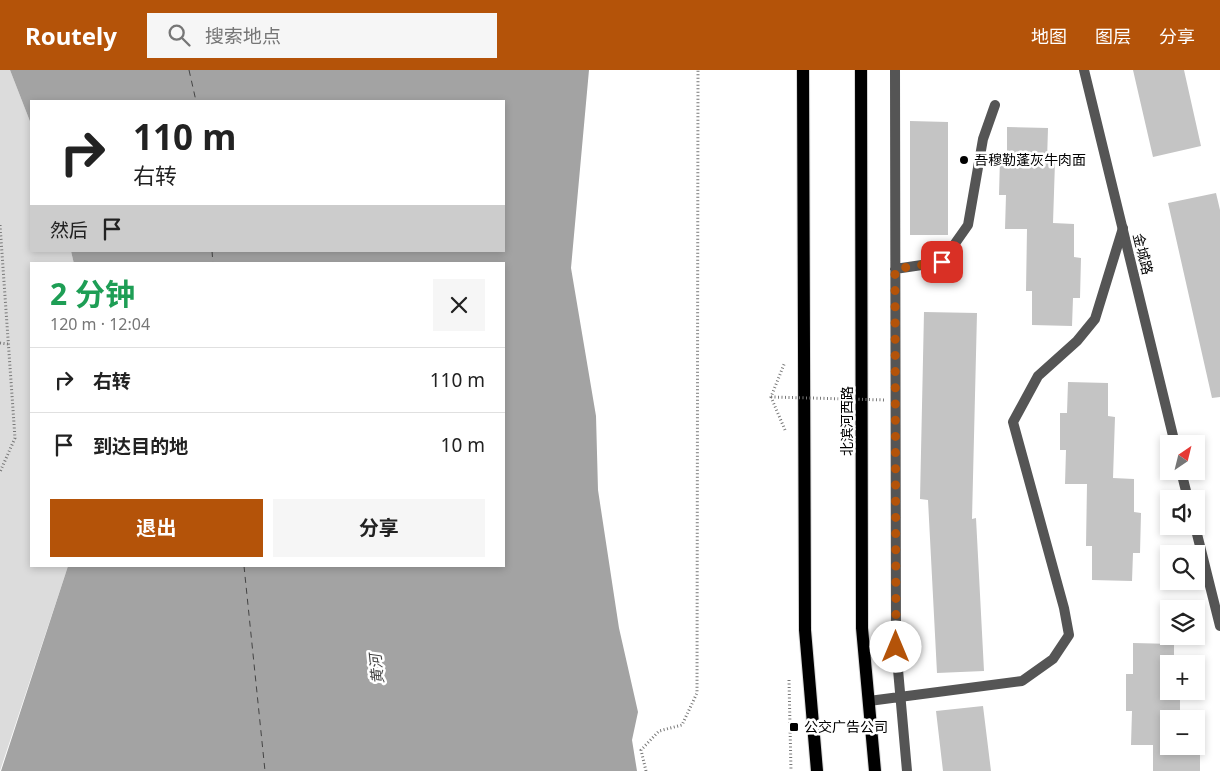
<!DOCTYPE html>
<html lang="zh">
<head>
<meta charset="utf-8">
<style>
	body { margin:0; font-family:"Noto Sans","Noto Sans SC",sans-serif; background:#f6f6f6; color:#222; height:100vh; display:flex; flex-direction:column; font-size:19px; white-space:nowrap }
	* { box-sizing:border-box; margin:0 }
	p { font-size:16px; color:#767676 }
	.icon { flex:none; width:28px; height:28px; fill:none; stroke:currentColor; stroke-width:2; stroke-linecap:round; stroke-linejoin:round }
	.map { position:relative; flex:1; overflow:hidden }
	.panel { position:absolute; left:30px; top:192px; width:475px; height:305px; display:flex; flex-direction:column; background:#fff; border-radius:0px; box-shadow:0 2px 8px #0003 }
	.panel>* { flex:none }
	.hud { position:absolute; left:30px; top:30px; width:475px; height:152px; border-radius:0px; box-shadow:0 2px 8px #0003; background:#fff; color:#222; overflow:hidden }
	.needle { width:32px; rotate:35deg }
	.fabs { position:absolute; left:1160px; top:365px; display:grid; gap:10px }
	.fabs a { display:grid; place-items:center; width:45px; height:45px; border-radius:0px; background:#fff; box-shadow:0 2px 8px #0003; font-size:25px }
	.pin { position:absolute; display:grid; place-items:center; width:42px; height:42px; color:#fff; margin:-21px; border-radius:10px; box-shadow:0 2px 8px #0006 }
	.me { position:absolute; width:55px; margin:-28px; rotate:0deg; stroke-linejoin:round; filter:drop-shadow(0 0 4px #0008) }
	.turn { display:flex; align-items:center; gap:18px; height:105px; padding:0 20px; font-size:22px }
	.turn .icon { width:65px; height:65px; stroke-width:2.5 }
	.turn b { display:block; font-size:35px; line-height:42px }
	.then { display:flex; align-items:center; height:48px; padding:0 20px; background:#0003; gap:10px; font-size:19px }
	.round { display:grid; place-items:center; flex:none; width:52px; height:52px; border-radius:0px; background:#f6f6f6 }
	.head { display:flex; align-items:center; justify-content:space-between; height:85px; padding:0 20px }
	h1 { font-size:30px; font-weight:700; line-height:38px; color:#1e9e55 }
	.button { display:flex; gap:10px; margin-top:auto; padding:10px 20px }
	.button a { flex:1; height:58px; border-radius:0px; background:#b45309; color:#fff; font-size:20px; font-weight:700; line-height:58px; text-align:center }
	.button a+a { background:#f6f6f6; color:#222 }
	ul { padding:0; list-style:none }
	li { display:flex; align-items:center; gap:15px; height:65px; padding:0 20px; border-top:1px solid #e0e0e0 }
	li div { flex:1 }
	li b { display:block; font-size:19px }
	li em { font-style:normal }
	header { display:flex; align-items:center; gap:30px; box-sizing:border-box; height:70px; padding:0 25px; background:#b45309; color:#fff }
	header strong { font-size:24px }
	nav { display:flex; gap:28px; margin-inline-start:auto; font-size:18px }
	.search { width:350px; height:45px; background:#f6f6f6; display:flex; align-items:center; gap:12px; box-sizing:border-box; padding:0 18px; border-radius:0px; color:#767676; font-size:19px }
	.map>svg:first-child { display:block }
</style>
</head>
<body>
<header>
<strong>Routely</strong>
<div class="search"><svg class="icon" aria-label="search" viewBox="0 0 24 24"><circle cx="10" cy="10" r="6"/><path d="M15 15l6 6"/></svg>搜索地点</div>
<nav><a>地图</a><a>图层</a><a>分享</a></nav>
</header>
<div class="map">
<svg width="1220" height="701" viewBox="0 0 1220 701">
	<rect width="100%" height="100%" fill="#fff"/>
	<path fill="#dcdcdc" d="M 0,0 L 10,0 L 31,54 L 31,181 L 71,181 L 74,194 L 31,194 L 31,496 L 68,496 L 0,701 Z"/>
	<path fill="#a3a3a3" d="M 10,0 L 589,0 L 571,198 L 596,346 L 598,420 L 619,558 L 638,642 L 632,670 L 637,701 L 1,701 L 68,496 L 504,496 L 504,194 L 74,194 L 71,181 L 504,181 L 504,31 L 31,31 L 31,54 Z"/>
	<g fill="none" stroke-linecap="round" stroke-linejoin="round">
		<path stroke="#444" stroke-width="1" stroke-dasharray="6 5" stroke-linecap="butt" d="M 189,0 L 196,31
			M 212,181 L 213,194
			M 244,496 L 265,701"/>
	</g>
	<path fill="#c4c4c4" d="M 1133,0 L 1184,0 L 1201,76 L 1153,87 Z
		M 910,51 L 948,52 L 948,165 L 910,165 Z
		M 1007,57 L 1048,58 L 1047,91 L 1055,92 L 1053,153 L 1074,154 L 1074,187 L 1081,188 L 1080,228 L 1073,228 L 1072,256 L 1032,255 L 1032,221 L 1026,221 L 1027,159 L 1005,159 L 1006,125 L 999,125 L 1000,88 L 1007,88 Z
		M 1216,123 L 1220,140 L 1220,327 L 1212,328 L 1168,133 Z
		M 924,242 L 977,243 L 972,449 L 976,448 L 984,601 L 937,603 L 928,430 L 920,429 Z
		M 1068,312 L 1108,313 L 1108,346 L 1115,347 L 1113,408 L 1134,409 L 1134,442 L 1141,443 L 1140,483 L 1133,483 L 1132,511 L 1092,510 L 1092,476 L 1086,476 L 1087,414 L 1065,414 L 1066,380 L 1060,380 L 1060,343 L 1067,343 Z
		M 1133,573 L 1174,574 L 1174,594 L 1169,594 L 1169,621 L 1180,621 L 1180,649 L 1169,649 L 1169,676 L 1196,676 L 1196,670 L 1200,670 L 1200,701 L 1153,701 L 1153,675 L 1131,675 L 1132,641 L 1126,641 L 1126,604 L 1133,604 Z
		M 983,636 L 991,701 L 943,701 L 936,641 Z"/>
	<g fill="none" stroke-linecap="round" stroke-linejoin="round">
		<g stroke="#dbdbdb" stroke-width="14">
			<path id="primary" d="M 803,0 L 805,560 L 817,701
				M 861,0 L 862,558 L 875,701"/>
		</g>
		<path stroke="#777" stroke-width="3" stroke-dasharray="1 2.5" stroke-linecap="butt" d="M 0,155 L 15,368 L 0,402
			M 0,273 L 8,274
			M 785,360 L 771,327 L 785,292
			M 789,610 L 791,701
			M 646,701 L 641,680 L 659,661 L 682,655 L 697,623 L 698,0"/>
		<path stroke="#555" stroke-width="10" d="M 895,0 L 896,577 L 907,701
			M 895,199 L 942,192 L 968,155 L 983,69 L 995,35
			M 869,631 L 1022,611 L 1053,589 L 1069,565 L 1064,538 L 1013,352 L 1038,306 L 1077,271 L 1095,249 L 1123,158"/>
		<path stroke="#555" stroke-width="10" d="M 1084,0 L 1175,374
			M 1181,401 L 1188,429
			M 1195,456 L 1220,556"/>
		<use href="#primary" stroke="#000" stroke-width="12"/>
		<path stroke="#777" stroke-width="3" stroke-dasharray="1 2.5" stroke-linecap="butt" d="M 771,327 L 886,330"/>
	</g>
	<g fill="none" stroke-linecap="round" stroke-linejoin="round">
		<path stroke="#b45309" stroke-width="9" stroke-dasharray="0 16.2" d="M 896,577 L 895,199 L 942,192"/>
	</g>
	<g fill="#000" stroke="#fff" stroke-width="2">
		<circle cx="964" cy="90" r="5"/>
		<rect x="789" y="652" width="10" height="10" rx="2.5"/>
	</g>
	<g text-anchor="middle" stroke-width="5" stroke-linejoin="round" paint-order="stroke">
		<g font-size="14" fill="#000" stroke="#fff" text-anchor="start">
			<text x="974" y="95">吾穆勒蓬灰牛肉面</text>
			<text x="804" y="662">公交广告公司</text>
		</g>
		<g font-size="14" fill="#000" stroke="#fff">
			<text transform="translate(1143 184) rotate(76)" y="5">金城路</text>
			<text transform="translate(847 351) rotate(-90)" y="5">北滨河西路</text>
		</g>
		<g font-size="15" font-style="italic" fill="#444" stroke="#fff">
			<text transform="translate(377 599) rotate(-96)" y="5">黄河</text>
		</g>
	</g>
</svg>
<div class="fabs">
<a><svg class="needle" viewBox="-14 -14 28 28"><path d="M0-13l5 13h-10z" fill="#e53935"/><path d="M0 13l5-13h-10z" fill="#767676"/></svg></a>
<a><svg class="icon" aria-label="sound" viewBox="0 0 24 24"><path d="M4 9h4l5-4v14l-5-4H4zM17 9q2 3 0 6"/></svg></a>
<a><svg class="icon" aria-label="search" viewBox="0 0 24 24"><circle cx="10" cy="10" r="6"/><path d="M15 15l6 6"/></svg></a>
<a><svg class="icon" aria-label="layers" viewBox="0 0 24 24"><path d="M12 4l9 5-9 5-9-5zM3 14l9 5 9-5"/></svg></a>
<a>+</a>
<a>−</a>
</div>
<div class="pin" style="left:942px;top:192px;background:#d93025"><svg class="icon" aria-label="arrive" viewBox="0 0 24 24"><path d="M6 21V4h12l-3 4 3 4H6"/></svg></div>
<svg class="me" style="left:896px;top:577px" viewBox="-20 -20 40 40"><circle r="19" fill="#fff"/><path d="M0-13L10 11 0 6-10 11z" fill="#b45309"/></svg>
<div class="hud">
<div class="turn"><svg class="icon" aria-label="right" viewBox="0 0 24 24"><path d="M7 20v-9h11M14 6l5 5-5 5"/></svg><div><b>110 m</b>右转</div></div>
<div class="then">然后<svg class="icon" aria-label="arrive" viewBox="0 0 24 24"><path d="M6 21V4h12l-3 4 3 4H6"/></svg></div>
</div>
<section class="panel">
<div class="head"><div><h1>2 分钟</h1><p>120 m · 12:04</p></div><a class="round"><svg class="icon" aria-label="close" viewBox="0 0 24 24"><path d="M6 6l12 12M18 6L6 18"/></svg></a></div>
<ul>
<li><svg class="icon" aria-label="right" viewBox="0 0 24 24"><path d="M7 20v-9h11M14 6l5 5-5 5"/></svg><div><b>右转</b></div><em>110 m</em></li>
<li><svg class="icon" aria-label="arrive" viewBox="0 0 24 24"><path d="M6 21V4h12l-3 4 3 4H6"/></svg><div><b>到达目的地</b></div><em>10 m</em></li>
</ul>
<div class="button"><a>退出</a><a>分享</a></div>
</section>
</div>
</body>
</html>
